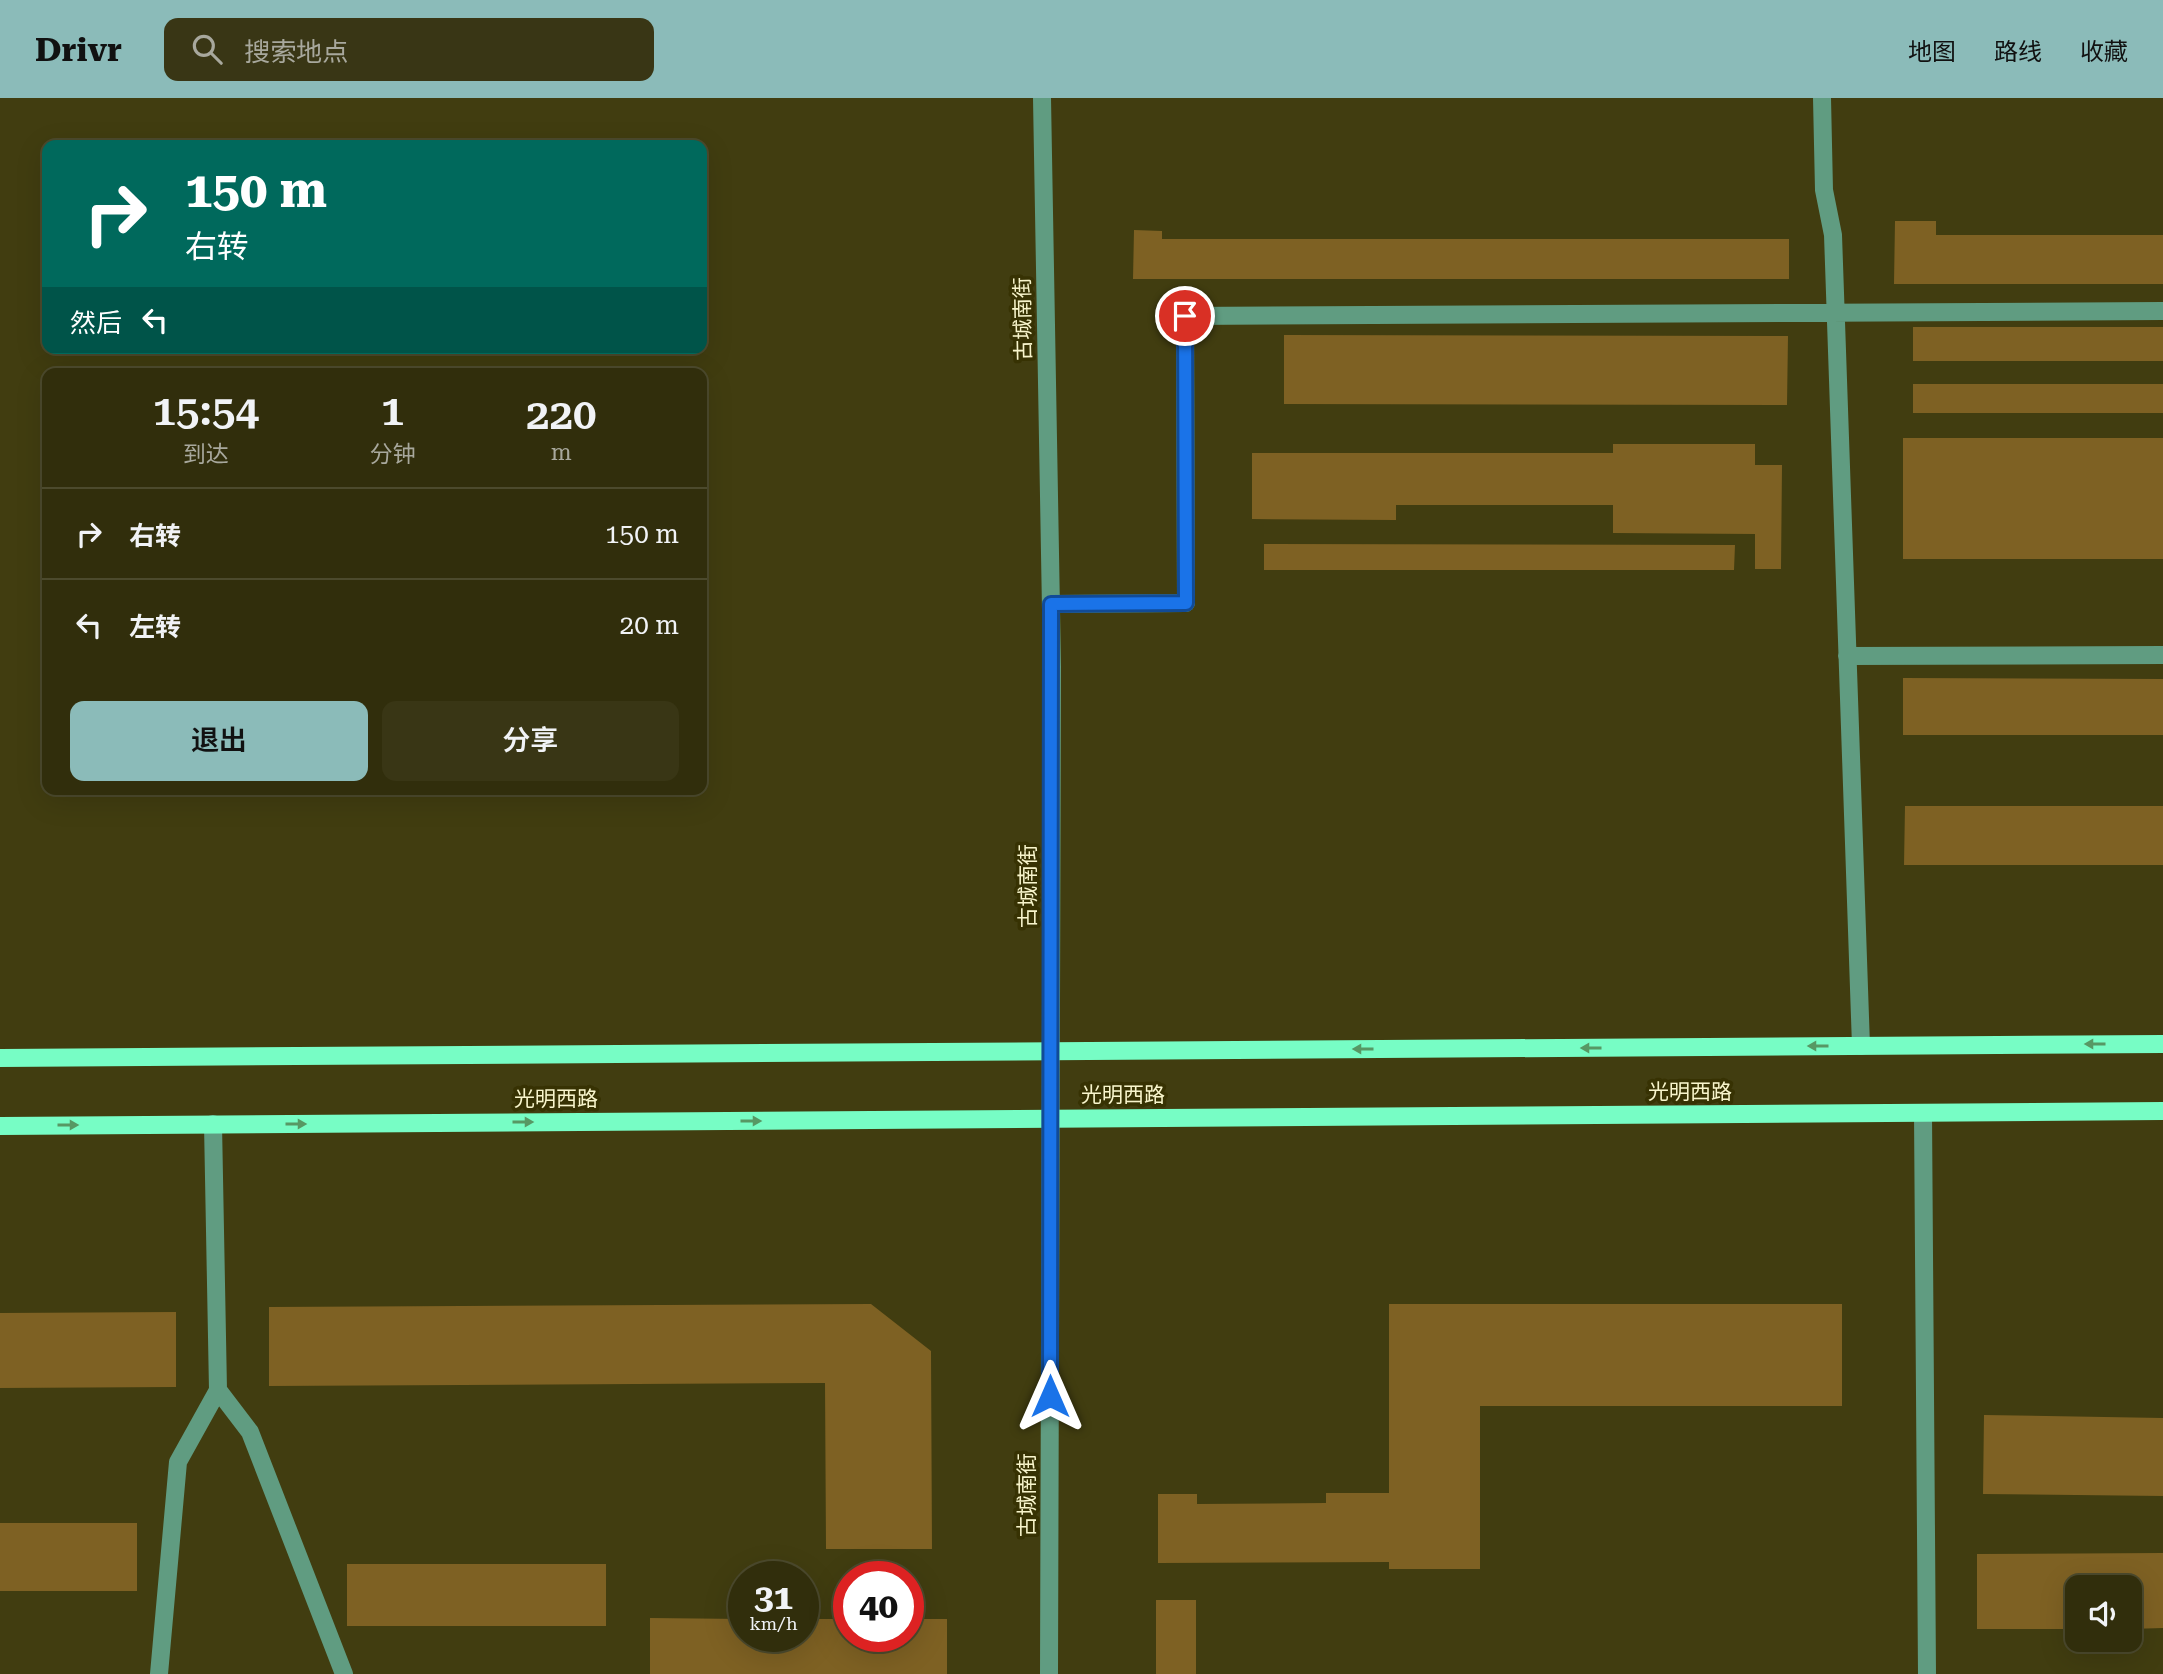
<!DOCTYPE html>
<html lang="zh">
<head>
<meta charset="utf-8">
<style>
	body { margin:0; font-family:"Roboto Serif","Noto Sans SC",serif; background:#393615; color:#f1f3f6; height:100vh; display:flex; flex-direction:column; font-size:26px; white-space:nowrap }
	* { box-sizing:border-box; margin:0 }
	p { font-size:23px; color:#a8a89d }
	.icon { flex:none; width:38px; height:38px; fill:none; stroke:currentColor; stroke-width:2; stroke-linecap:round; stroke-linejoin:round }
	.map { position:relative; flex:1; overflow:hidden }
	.side { position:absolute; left:42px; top:270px; width:665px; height:427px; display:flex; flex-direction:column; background:#312e0c; border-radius:14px; box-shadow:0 7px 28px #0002,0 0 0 2px #4c4a2d }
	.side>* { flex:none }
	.banner { position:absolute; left:42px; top:42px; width:665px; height:214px; border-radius:14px; box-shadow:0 7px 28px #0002,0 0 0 2px #4c4a2d; background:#00695c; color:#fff; overflow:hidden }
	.buttons { position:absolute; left:2065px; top:1477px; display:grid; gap:14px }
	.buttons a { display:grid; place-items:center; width:77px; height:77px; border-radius:14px; background:#312e0c; box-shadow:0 7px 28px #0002,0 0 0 2px #4c4a2d; font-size:35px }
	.speed { position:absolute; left:728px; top:1463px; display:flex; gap:14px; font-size:35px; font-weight:700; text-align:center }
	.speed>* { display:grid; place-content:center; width:91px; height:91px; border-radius:50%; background:#312e0c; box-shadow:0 7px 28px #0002,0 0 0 2px #4c4a2d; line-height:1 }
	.speed small { font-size:18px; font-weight:400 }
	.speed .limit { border:10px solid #d22; background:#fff; color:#111 }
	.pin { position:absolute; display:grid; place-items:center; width:60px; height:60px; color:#fff; margin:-30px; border:4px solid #fff; border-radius:50%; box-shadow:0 2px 7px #0007 }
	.me { position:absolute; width:77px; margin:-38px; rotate:0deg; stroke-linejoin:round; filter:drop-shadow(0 0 5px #0008) }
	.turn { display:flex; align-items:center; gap:24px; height:147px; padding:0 28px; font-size:32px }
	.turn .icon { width:91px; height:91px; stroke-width:2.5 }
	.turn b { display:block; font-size:49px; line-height:60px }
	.then { display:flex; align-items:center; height:66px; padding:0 28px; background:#0003; gap:14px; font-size:26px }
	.eta { display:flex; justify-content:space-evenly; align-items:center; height:119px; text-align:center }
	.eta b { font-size:42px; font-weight:600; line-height:49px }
	.cta { display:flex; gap:14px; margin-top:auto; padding:14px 28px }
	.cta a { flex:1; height:80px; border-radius:14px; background:#8bbbb9; color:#111; font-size:28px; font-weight:600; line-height:80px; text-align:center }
	.cta a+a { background:#393615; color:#f1f3f6 }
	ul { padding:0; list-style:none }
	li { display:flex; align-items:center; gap:21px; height:91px; padding:0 28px; border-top:2px solid #4c4a2d }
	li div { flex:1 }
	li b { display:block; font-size:26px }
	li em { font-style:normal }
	header { display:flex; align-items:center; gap:42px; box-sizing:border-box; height:98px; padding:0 35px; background:#8bbbb9; color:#111 }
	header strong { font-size:33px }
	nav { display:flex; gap:38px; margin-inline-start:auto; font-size:24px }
	.search { width:490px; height:63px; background:#393615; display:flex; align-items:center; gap:18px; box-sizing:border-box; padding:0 24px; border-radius:14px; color:#a8a89d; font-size:26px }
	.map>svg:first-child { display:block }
</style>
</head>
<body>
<header>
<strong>Drivr</strong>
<div class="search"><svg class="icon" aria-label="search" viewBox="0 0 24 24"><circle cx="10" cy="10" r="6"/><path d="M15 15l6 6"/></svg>搜索地点</div>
<nav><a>地图</a><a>路线</a><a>收藏</a></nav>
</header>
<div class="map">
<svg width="2163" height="1576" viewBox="0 0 2163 1576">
	<rect width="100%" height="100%" fill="#413d10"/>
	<path fill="#7e6123" d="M 1895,123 L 1936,123 L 1936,137 L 2163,137 L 2163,186 L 1894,186 Z
		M 1134,132 L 1162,133 L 1162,141 L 1789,141 L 1789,181 L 1133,181 Z
		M 1913,229 L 2163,229 L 2163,263 L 1913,263 Z
		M 1284,237 L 1788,238 L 1787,307 L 1284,306 Z
		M 1913,286 L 2163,286 L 2163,315 L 1913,315 Z
		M 1903,340 L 2163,340 L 2163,461 L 1903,461 Z
		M 1613,346 L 1755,346 L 1755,367 L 1782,367 L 1781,471 L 1755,471 L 1755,436 L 1613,435 L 1613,407 L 1396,407 L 1396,422 L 1252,421 L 1252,355 L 1613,355 Z
		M 1264,446 L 1735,447 L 1734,472 L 1264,472 Z
		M 1903,580 L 2163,581 L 2163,637 L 1903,637 Z
		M 1905,708 L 2163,708 L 2163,767 L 1904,767 Z
		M 871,1206 L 931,1253 L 932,1451 L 826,1451 L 825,1285 L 269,1288 L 269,1209 Z
		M 1389,1206 L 1842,1206 L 1842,1308 L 1480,1308 L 1480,1471 L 1389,1471 L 1389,1464 L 1158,1465 L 1158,1396 L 1197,1396 L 1197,1406 L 1326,1405 L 1326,1395 L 1389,1395 Z
		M 176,1214 L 176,1289 L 0,1290 L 0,1215 Z
		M 1984,1317 L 2163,1320 L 2163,1398 L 1983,1396 Z
		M 0,1425 L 137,1425 L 137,1493 L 0,1493 Z
		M 2163,1455 L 2163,1530 L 2130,1531 L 2130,1489 L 2077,1489 L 2077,1531 L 1977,1531 L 1977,1456 Z
		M 347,1466 L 606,1466 L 606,1528 L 347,1528 Z
		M 1156,1502 L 1196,1502 L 1196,1576 L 1156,1576 Z
		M 650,1520 L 744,1521 L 744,1538 L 803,1538 L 803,1521 L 849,1521 L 849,1538 L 908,1538 L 908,1521 L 947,1521 L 947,1576 L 650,1576 Z"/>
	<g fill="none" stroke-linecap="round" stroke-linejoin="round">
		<path stroke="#609c81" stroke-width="18" d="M 1042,0 L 1052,569 L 1049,1576
			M 1822,0 L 1824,92 L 1833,137 L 1861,948
			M 1051,506 L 1186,505 L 1185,218 L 2163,213
			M 1847,558 L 2163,557
			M 1923,1015 L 1927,1576
			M 218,1292 L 250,1334 L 344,1576
			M 159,1576 L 178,1364 L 218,1292 L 213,1026"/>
		<path stroke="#77fdc5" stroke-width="18" d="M 0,960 L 2163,946
			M 0,1028 L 2163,1013"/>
	</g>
	<defs><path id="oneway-solid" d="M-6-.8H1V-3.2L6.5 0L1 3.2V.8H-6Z" transform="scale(1.75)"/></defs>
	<g fill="#579864">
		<use href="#oneway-solid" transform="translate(2095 946) rotate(180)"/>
		<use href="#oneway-solid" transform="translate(1818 948) rotate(180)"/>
		<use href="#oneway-solid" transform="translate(1591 950) rotate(180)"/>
		<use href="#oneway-solid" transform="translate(1363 951) rotate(180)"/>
		<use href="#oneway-solid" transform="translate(751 1023)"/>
		<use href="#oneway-solid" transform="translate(523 1024)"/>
		<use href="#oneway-solid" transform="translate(296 1026)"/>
		<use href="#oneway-solid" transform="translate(68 1027)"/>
	</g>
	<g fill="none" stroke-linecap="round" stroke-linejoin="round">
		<g stroke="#114b97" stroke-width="18">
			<path id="route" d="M 1050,1298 L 1051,506 L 1186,505 L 1185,218"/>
		</g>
		<use href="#route" stroke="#1a73e8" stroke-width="12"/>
	</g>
	<g text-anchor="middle" stroke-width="7" stroke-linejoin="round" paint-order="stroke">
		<g font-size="21" fill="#f8f5cc" stroke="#373203">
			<text transform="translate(1023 221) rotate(-91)" y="7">古城南街</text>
			<text transform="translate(1028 788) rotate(-90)" y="7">古城南街</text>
			<text x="1690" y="1001">光明西路</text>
			<text x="1123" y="1004">光明西路</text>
			<text x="556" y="1008">光明西路</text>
			<text transform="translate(1027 1397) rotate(-90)" y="7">古城南街</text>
		</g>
	</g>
</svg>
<div class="buttons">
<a><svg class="icon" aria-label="sound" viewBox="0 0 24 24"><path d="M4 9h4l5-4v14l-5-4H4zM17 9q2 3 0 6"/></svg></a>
</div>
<div class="speed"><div>31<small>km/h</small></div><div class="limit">40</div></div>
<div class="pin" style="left:1185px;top:218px;background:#d93025"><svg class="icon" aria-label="arrive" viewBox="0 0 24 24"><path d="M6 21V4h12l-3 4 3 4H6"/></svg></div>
<svg class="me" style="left:1050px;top:1298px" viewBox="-20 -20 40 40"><path d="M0-17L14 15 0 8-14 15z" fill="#1a73e8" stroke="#fff" stroke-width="4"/></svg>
<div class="banner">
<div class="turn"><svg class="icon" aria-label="right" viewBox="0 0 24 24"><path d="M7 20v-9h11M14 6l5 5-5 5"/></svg><div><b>150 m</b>右转</div></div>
<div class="then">然后<svg class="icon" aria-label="left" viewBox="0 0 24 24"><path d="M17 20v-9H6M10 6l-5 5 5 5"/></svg></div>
</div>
<section class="side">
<div class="eta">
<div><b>15:54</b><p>到达</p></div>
<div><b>1</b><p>分钟</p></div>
<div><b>220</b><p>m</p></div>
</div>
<ul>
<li><svg class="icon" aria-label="right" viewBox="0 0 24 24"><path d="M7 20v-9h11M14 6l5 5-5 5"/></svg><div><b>右转</b></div><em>150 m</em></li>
<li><svg class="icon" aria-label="left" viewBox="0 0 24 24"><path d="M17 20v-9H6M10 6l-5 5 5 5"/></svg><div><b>左转</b></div><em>20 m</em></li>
</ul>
<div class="cta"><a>退出</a><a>分享</a></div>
</section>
</div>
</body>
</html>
